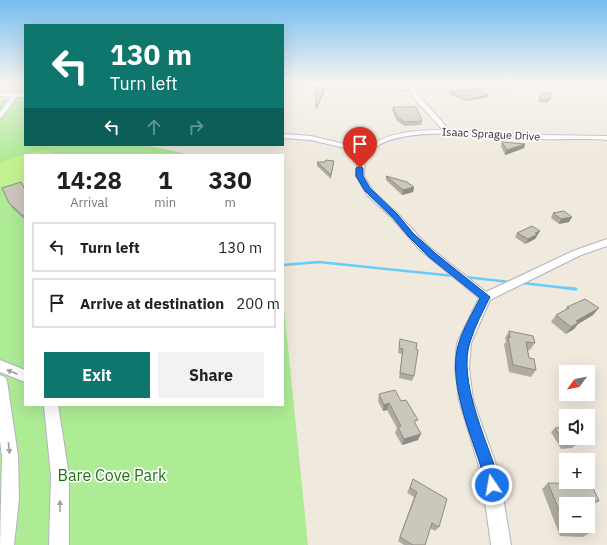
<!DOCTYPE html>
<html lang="en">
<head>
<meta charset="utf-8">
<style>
	body { margin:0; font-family:"IBM Plex Sans",sans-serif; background:#f2f2f2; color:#202124; height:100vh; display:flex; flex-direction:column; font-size:15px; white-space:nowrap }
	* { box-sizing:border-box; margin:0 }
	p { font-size:13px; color:#757577 }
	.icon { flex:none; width:22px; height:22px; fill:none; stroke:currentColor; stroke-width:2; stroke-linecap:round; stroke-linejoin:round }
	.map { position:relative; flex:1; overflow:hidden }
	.panel { position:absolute; left:24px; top:154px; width:260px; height:252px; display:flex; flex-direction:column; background:#fff; border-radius:0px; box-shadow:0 4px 16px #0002 }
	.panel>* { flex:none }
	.banner { position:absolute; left:24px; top:24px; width:260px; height:122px; border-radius:0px; box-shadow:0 4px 16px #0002; background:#0f766e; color:#fff; overflow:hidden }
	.needle { width:26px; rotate:238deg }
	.tools { position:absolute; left:559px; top:365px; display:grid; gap:8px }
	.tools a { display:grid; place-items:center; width:36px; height:36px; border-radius:0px; background:#fff; box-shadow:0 4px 16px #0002; font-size:20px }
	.pin { position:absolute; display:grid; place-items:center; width:34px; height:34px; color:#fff; margin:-41px -17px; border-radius:50% 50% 50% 0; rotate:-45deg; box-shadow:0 0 4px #0007 }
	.pin .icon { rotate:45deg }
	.me { position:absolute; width:44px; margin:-22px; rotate:348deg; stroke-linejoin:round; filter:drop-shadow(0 0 3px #0008) }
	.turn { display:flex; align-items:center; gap:14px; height:84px; padding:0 20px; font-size:18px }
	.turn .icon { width:52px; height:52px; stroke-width:2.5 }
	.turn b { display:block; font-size:28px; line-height:34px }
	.lanes { display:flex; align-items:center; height:38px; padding:0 20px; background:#0003; justify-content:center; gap:20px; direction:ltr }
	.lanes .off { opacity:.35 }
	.eta { display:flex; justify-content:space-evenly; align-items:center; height:68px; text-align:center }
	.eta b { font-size:24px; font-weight:700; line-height:28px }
	.button { display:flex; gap:8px; margin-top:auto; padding:8px 20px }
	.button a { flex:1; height:46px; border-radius:0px; background:#0f766e; color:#fff; font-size:16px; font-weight:700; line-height:46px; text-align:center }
	.button a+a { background:#f2f2f2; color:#202124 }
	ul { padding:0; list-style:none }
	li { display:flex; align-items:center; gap:12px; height:50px; margin:0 8px 6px; padding:0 12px; border:2px solid #e0e0e0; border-radius:0px }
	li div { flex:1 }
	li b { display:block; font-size:15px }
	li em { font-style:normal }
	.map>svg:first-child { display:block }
</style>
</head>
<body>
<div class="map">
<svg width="607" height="545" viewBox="0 0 607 545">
	<rect width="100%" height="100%" fill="#efe9de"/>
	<path fill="#adeb95" d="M 24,97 L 22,100 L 25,105 L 25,145 L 145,145 L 192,155 L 25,155 L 25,405 L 283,405 L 283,298 L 308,545 L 0,545 L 0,104 L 3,99 Z"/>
	<path fill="#c3f390" d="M 50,150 L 50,155 L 25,155 L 25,182 L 0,187 L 0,162 L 32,152 Z"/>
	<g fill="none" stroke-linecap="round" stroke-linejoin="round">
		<path stroke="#67cbfb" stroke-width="2.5" d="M 283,265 L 319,262 L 454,276
			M 465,277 L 511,282
			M 522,283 L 575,289"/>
		<path stroke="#67cbfb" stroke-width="3" d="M 566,288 L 576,289"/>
		<g stroke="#b2b3c1" stroke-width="2">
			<path id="street" d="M 408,87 L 412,87 L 449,130 L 540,135 L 607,136 L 607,140 C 585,138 562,140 540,139 C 500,137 413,125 379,145 C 374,148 370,153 365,157 L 364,176 L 373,191 L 398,214 L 428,246 L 486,292 L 573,251 L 607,239 L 607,246 L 581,255 L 490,300 L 471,343 L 469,368 L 473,400 L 499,473 L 511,545 L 491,545 L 481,473 L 459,400 L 455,368 L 457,343 L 479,298 L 420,250 L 392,218 L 367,195 L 356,176 L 358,156 L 362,152 L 311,140 L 283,138 L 283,134 L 311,136 L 366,149 C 385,132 417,130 443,130 L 416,101 Z
				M 13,94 L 18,95 L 2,117 L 0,118 L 0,112 Z
				M 0,360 L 25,370 L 25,382 L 0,372 Z
				M 0,375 L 5,377 L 7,381 L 18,456 L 19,499 L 14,545 L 0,545 L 2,456 L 0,441 Z
				M 44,405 L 58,405 L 69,476 L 69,545 L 49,545 L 51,476 Z"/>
		</g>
		<g stroke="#b2b3c1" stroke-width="2">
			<path id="secondary" d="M 283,83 L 410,86 L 588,83 L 584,85 L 410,90 L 283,86 Z
				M 0,92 L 25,93 L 25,97 L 0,96 Z"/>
		</g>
		<use href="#street" fill="#fff" fill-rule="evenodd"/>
		<use href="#secondary" fill="#fff" fill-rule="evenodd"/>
		<path stroke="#9fa2b9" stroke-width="1.5" d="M 0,85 L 14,83"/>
	</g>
	<path fill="#afaba2" d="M 0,83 L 20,83 L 14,86 L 0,84 Z
		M 386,83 L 402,83 L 398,84 Z
		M 449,92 L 488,95 L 488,97 L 466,101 L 449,94 Z
		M 542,92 L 552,93 L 548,103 L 538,102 Z
		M 393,107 L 422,121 L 421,125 L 405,126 L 397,121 L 392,110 Z
		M 502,142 L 525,144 L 524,148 L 505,155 L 501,146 Z
		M 317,162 L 333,165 L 331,179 L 317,166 Z
		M 386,176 L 414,187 L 413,192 L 402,195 L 386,180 Z
		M 25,190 L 25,220 L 13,209 L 9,203 Z
		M 553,213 L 572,217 L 569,222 L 559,224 L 551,218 Z
		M 540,231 L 535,239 L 525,244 L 515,237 L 517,233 Z
		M 567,307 L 593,315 L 578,324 L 574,329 L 566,334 L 551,322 L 556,315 L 565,310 Z
		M 509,331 L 535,343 L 530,350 L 528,350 L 529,358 L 536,370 L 531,377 L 509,372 L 504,344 L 506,342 L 505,338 Z
		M 400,339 L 414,376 L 412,381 L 399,378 L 402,354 L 398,353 Z
		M 379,394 L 401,401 L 416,424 L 418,440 L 402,445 L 395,433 L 397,428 L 387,410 L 383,411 L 378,401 Z
		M 555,428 L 577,444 L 572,448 L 561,449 L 551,432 Z
		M 413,479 L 439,527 L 435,531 L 430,528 L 425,545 L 404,545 L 398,541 L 414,497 L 407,493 Z
		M 548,483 L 599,501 L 591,506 L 588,506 L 588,504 L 566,504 L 591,532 L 583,537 L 560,536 L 542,489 Z"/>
	<path fill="#8e8b84" d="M 13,83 L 20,83 L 14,86 Z
		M 325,88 L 325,90 L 316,110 L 316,108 Z
		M 488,95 L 488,97 L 466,101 L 467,100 Z
		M 525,144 L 524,148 L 505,155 L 507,150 Z
		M 414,187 L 413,192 L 402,195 L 403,190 Z
		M 572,217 L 569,222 L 559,224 L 561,219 Z
		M 540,231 L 535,239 L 525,244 L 528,239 L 535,233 Z
		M 599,308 L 593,315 L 578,324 L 574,329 L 566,334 L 576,321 Z
		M 389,403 L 387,410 L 383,411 L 384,405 Z
		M 421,434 L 418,440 L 402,445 L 404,439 Z"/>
	<path fill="#cbc7bc" stroke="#8e8b84" d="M 316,88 L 325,88 L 316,108 Z
		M 481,89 L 488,95 L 467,100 L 449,92 Z
		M 542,92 L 552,93 L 549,100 L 539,99 Z
		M 393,107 L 416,107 L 422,121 L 405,122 L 397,117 Z
		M 502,142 L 525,144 L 507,150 Z
		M 326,160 L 334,161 L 331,175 L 317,162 L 325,162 Z
		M 386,176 L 407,182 L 414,187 L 403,190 Z
		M 21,182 L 25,190 L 25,215 L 23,216 L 9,203 L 2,188 Z
		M 564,211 L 572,217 L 561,219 L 553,213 Z
		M 532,226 L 540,231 L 535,233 L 538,234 L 528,239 L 517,233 Z
		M 585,299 L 599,308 L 576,321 L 579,322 L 571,327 L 556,315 L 569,308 L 567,307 Z
		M 509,331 L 533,336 L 535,343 L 526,342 L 529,358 L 534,359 L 536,370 L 513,365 L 508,337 L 510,338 Z
		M 400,339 L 417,343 L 416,349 L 418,350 L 414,376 L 400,373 L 403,349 L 399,348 Z
		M 395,390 L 401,401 L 406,400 L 418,420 L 414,421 L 421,434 L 404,439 L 398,427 L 401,426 L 389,403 L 384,405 L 379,394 Z
		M 566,427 L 566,438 L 573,438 L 577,444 L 565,445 L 555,428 Z
		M 413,479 L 447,499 L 439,527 L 432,523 L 425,545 L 413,545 L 400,537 L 417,492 L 410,488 Z
		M 548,483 L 591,484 L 599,501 L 577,500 L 579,504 L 566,504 L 566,526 L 588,526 L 588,525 L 591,532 L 568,532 Z"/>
	<defs><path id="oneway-solid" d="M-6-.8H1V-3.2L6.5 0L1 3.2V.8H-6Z"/></defs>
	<g fill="#a0a0a0">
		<use href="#oneway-solid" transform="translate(12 372) rotate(-157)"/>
		<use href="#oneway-solid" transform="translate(9 448) rotate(84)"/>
		<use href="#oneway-solid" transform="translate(60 506) rotate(-90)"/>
	</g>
	<linearGradient id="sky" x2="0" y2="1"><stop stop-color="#74bdf0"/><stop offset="0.52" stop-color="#f8f5f0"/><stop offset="1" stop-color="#f8f5f0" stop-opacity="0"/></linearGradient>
	<rect width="607" height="159" fill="url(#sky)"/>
	<path fill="#1a73e8" stroke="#114b97" d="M 360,166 L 363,168 L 363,176 L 370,188 L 398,215 L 413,233 L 435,253 L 490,297 C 483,311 475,326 470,342 C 458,379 485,437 497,473 L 499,485 L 497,490 L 492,493 L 487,490 C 483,482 483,473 480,464 C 469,430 447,378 459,342 C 464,327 473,312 480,298 L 429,257 L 408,236 L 393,218 L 365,191 L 356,176 L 356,168 Z"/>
	<g text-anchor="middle" stroke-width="3.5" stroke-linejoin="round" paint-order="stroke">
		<g font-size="11" fill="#2d2d2d" stroke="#fff">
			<text transform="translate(491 134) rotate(3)" y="4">Isaac Sprague Drive</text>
		</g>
		<g font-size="16" fill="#217313" stroke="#fff">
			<text x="112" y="481">Bare Cove Park</text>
		</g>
	</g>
</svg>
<div class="tools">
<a><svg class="needle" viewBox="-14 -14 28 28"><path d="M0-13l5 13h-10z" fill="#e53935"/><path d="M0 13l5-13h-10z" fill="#757577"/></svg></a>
<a><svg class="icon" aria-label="sound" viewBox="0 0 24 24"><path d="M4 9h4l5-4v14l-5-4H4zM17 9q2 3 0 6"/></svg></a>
<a>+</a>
<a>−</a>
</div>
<div class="pin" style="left:360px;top:168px;background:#d93025"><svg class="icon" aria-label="arrive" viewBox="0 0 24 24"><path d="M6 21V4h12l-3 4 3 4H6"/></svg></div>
<svg class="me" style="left:492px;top:485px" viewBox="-20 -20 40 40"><circle r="17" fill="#1a73e8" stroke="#fff" stroke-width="3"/><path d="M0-11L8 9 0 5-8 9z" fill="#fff"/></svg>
<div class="banner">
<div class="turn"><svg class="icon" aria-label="left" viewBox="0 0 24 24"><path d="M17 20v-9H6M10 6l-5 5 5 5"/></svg><div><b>130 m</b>Turn left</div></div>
<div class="lanes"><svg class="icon" aria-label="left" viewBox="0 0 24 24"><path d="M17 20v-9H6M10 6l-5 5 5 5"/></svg><svg class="icon off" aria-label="ahead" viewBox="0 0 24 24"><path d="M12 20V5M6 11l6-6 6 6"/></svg><svg class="icon off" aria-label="right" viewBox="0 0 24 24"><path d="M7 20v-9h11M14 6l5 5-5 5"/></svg></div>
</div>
<section class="panel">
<div class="eta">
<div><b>14:28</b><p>Arrival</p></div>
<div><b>1</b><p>min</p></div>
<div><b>330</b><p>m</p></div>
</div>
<ul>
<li><svg class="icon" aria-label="left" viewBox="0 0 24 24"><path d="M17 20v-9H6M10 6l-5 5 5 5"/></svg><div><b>Turn left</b></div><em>130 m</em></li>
<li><svg class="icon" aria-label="arrive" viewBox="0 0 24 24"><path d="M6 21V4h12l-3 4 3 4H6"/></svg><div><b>Arrive at destination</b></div><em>200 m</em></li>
</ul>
<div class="button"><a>Exit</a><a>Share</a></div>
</section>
</div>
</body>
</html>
